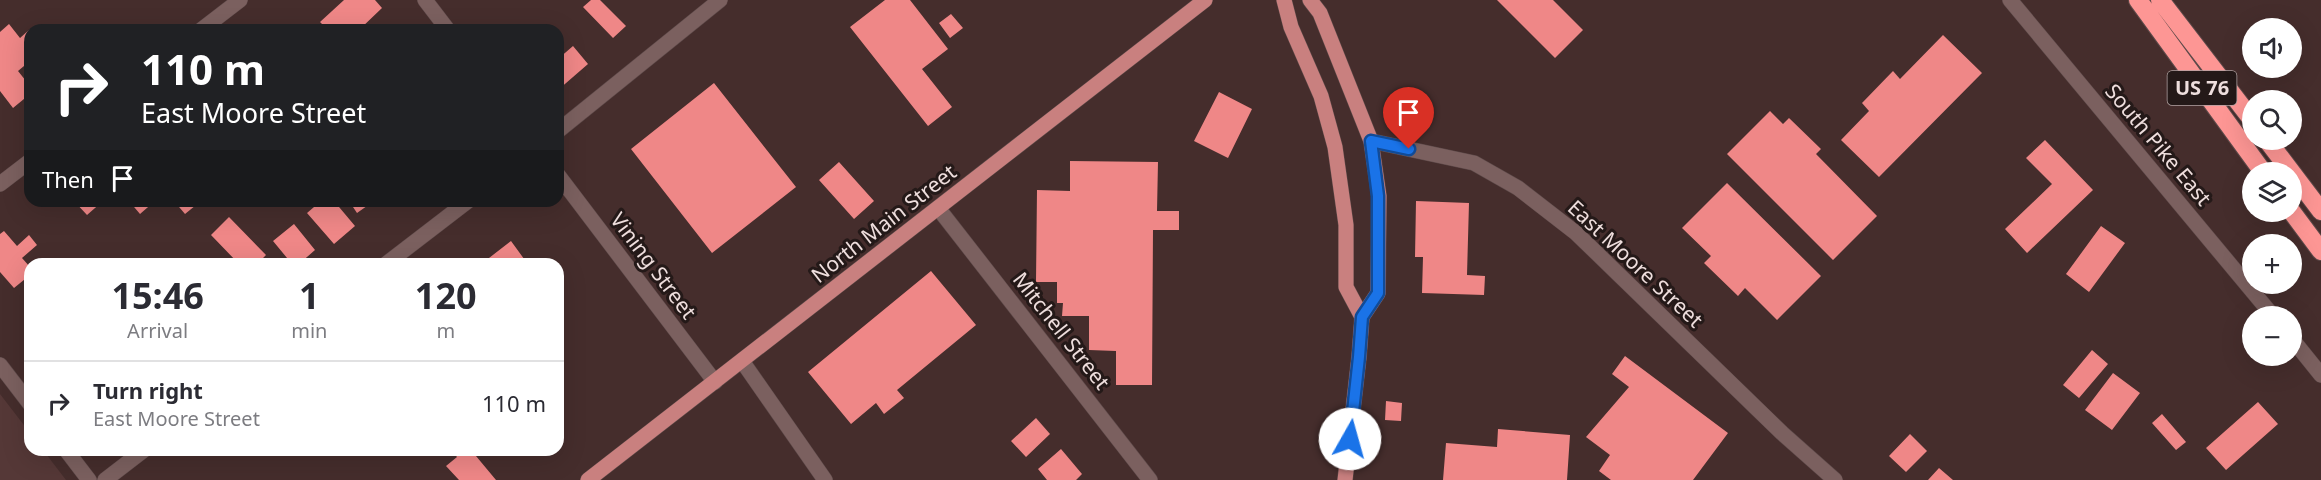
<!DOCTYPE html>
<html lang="en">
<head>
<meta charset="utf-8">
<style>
	body { margin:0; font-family:"Noto Sans",sans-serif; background:#f7f7f7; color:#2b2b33; height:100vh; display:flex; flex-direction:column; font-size:22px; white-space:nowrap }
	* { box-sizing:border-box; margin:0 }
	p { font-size:20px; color:#7c7c81 }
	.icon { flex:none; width:33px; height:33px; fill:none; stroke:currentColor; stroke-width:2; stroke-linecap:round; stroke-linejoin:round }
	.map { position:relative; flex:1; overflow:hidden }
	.side { position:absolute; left:24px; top:258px; width:540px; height:198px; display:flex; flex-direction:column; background:#fff; border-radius:18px; box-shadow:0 6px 24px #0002 }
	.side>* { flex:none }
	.top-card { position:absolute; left:24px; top:24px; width:540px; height:183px; border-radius:18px; box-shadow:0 6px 24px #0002; background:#202124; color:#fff; overflow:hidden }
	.controls { position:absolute; left:2242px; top:18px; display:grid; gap:12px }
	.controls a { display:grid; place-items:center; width:60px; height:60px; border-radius:50%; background:#fff; box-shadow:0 6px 24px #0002; font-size:30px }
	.pin { position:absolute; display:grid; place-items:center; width:51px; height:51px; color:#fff; margin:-62px -26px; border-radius:50% 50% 50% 0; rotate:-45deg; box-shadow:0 0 6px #0007 }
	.pin .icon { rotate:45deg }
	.me { position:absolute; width:66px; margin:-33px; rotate:7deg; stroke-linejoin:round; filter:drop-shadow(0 0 4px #0008) }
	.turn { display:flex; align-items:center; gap:21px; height:126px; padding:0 18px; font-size:27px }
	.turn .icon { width:78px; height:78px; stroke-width:2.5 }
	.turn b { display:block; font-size:42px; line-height:51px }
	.then { display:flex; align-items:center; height:57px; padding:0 18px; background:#0003; gap:12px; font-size:22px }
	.eta { display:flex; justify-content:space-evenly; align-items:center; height:102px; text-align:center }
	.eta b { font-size:36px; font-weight:700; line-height:42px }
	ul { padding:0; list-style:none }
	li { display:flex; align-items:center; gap:18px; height:84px; padding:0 18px; border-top:2px solid #e1e1e2 }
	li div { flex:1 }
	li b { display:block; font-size:22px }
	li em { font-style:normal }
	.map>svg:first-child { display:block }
</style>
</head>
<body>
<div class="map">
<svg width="2321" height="480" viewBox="0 0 2321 480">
	<rect width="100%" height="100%" fill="#452d2c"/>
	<path fill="#553837" d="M 0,394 L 30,433 L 30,450 L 43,450 L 66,480 L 0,480 Z"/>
	<path fill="#ef8787" d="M 344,0 L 375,0 L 382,8 L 359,30 L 328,30 L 320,22 Z
		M 591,0 L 600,0 L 626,26 L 613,38 L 583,7 Z
		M 885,0 L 910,0 L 948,49 L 922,69 L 952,107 L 928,126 L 850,27 Z
		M 1497,0 L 1553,0 L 1583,30 L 1555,58 Z
		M 951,14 L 963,28 L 950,38 L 939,23 Z
		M 9,24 L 20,38 L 30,29 L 30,61 L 18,71 L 30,86 L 30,94 L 13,108 L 0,91 L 0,32 Z
		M 1943,35 L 1982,73 L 1879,177 L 1841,140 L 1869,111 L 1862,103 L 1893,71 L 1900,79 Z
		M 573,46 L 588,64 L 558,90 L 558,59 Z
		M 714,83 L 796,187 L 712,253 L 631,149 Z
		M 1219,92 L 1252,109 L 1228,158 L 1194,141 Z
		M 1770,111 L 1783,124 L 1789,118 L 1821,149 L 1816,154 L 1877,216 L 1833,260 L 1727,154 Z
		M 2045,140 L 2093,190 L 2027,253 L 2005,229 L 2052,184 L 2026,158 Z
		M 1070,161 L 1158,162 L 1157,211 L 1179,211 L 1179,230 L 1153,230 L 1152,385 L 1116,385 L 1116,351 L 1089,350 L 1089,316 L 1062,316 L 1063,303 L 1057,303 L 1057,282 L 1036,282 L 1037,190 L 1070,191 Z
		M 839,162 L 874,201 L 854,219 L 819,180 Z
		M 1727,183 L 1821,276 L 1777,320 L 1745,288 L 1738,296 L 1704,263 L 1711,256 L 1682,228 Z
		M 74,201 L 103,201 L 87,215 Z
		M 129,201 L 155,201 L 140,214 Z
		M 174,201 L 201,201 L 185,214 Z
		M 321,201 L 334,201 L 355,226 L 334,244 L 307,213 Z
		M 349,201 L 374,201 L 357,213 Z
		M 1416,201 L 1469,203 L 1467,275 L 1485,276 L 1484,295 L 1422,293 L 1423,257 L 1415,257 Z
		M 229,217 L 266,255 L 257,264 L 239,264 L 211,235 Z
		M 294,224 L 315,250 L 299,264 L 292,264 L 273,241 Z
		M 2101,226 L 2125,243 L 2089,292 L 2066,274 Z
		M 4,231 L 17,246 L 29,235 L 37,245 L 22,258 L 30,267 L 30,275 L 14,288 L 0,272 L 0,234 Z
		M 511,241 L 527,263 L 493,264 L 489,258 Z
		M 931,271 L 976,325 L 897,390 L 904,398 L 884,414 L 876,403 L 851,424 L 808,372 Z
		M 2092,350 L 2108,364 L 2079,398 L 2063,385 Z
		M 1625,356 L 1728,433 L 1693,480 L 1611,480 L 1599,471 L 1610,455 L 1586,437 L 1629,387 L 1612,374 Z
		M 2113,373 L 2140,393 L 2112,430 L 2085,410 Z
		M 1386,401 L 1402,403 L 1401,421 L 1385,420 Z
		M 2258,402 L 2278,424 L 2226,470 L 2206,448 Z
		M 2162,414 L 2186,442 L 2176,450 L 2152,423 Z
		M 1036,418 L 1050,434 L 1026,457 L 1011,441 Z
		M 1498,429 L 1570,435 L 1567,480 L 1443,480 L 1446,443 L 1497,447 Z
		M 1910,434 L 1927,451 L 1906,472 L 1889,456 Z
		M 1061,449 L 1082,474 L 1076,480 L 1047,480 L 1038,469 Z
		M 451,450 L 471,450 L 496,480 L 459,480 L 446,466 L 457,457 Z
		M 1939,468 L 1953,480 L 1928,480 Z"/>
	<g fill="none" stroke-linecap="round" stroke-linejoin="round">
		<g stroke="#5d4949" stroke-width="16">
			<path id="minor" d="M 425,0 L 448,30
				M 2010,0 L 2273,316
				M 201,30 L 240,0
				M 558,131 L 720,0
				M 1371,141 L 1474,163 L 1518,188 L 1576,233 L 1782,433 L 1835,480
				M 558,175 L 715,382
				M 0,184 L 30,161
				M 938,208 L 1150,480
				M 386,264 L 468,201
				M 2292,339 L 2321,375
				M 742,361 L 825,480
				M 0,365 L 30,404
				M 66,450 L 89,480
				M 105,480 L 144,450"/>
		</g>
		<g stroke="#5d4949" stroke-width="16">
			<path id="major" d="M 1284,0 L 1291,27 L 1321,96 L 1335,147 L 1346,225 L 1346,287 L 1362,317
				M 1310,0 L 1320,13 L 1371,141 L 1379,196 L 1378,293 L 1362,317 L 1359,357 L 1345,480
				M 588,480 L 1205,0"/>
		</g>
		<g stroke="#5d4949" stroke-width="20">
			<path id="highway" d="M 2138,0 L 2263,172
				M 2160,0 L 2253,121
				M 2267,140 L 2321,211
				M 2292,212 L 2321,251"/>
		</g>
		<use href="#minor" stroke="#7b605f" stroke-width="15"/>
		<use href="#major" stroke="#c9807f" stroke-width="15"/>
		<use href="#highway" stroke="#fd9694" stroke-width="18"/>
	</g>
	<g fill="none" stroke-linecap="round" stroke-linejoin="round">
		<g stroke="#114b97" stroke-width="15">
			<path id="route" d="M 1350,439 L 1359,357 L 1362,317 L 1378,293 L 1378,196 L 1371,141 L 1409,149"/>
		</g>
		<use href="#route" stroke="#1a73e8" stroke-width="10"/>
	</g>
	<g text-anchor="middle" stroke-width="6" stroke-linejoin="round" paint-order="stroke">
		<rect fill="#241918" stroke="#b1a3a2" stroke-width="1.5" x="2167.5" y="71" width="69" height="34" rx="4.5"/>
		<g font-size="20" font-weight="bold" fill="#eededd">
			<text x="2202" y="95">US 76</text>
		</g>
		<g font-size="21" fill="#eededd" stroke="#241918">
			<text transform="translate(2158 145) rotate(50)" y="7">South Pike East</text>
			<text transform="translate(884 224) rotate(-38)" y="7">North Main Street</text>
			<text transform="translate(1635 264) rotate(43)" y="7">East Moore Street</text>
			<text transform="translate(653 266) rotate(53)" y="7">Vining Street</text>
			<text transform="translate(1061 331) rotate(52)" y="7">Mitchell Street</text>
		</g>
	</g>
</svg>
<div class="controls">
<a><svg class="icon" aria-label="sound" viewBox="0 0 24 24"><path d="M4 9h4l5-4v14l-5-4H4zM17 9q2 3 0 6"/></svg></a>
<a><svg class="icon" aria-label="search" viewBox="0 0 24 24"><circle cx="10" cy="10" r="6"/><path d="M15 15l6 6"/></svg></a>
<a><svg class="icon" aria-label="layers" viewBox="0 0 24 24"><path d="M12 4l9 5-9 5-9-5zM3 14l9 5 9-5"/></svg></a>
<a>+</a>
<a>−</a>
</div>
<div class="pin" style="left:1409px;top:149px;background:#d93025"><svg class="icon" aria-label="arrive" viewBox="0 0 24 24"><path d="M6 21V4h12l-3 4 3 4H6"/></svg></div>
<svg class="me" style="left:1350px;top:439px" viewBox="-20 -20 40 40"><circle r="19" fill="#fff"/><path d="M0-13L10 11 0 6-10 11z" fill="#1a73e8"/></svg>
<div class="top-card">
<div class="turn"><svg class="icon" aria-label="right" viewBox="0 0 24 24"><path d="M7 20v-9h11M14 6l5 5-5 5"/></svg><div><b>110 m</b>East Moore Street</div></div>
<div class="then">Then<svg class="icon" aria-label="arrive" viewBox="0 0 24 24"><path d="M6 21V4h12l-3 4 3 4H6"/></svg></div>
</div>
<section class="side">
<div class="eta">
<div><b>15:46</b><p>Arrival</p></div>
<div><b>1</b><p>min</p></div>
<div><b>120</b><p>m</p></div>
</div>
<ul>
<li><svg class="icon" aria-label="right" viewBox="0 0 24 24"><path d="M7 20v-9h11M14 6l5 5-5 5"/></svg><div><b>Turn right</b><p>East Moore Street</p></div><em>110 m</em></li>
</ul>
</section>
</div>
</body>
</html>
